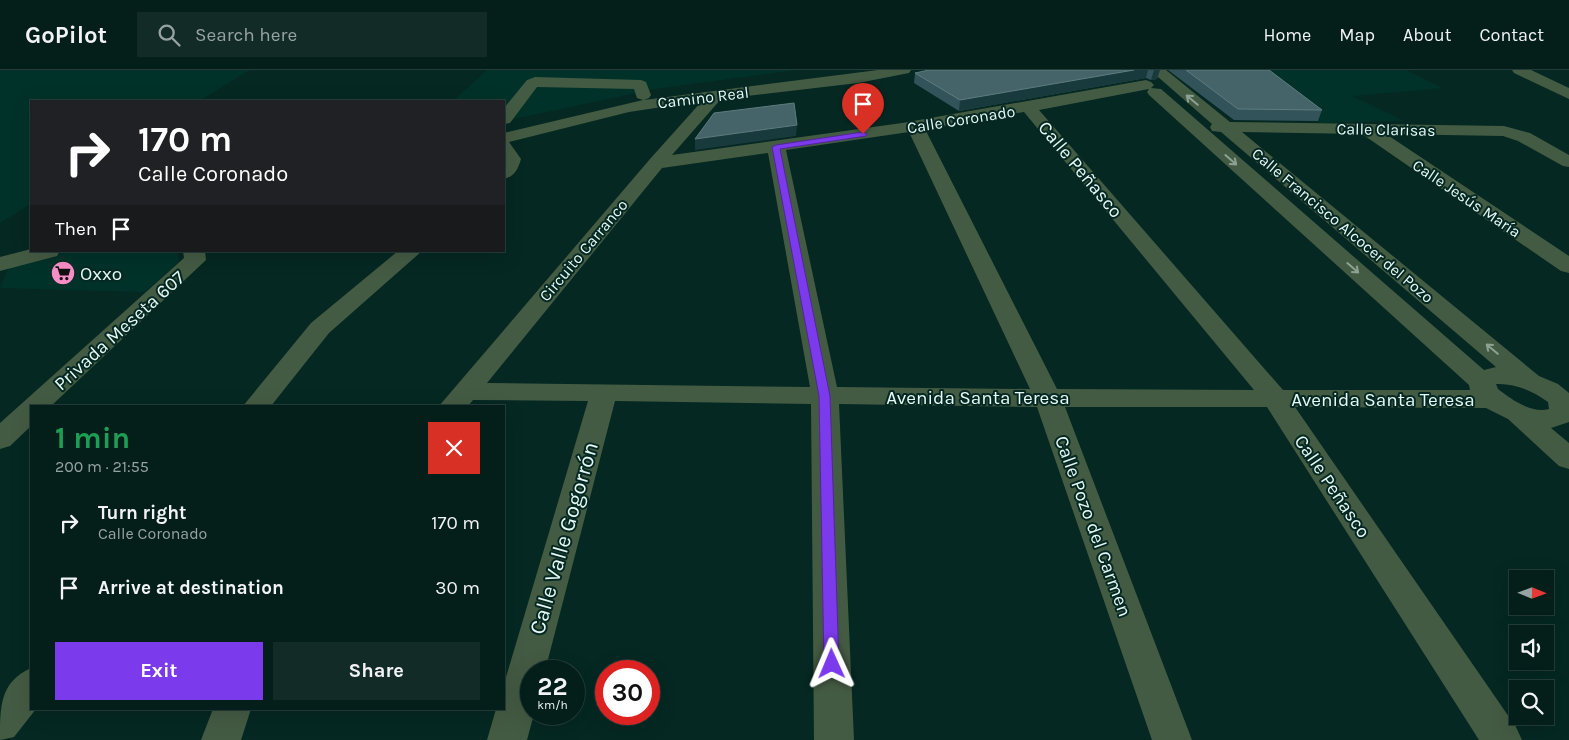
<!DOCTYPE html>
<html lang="en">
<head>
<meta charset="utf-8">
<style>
	body { margin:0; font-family:Karla,sans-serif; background:#122b27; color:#f1f3f6; height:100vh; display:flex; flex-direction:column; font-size:19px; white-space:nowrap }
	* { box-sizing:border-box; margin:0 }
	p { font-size:16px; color:#97a2a2 }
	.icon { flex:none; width:28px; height:28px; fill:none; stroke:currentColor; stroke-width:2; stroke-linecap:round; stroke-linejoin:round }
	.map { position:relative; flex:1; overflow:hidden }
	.details { position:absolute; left:30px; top:335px; width:475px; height:305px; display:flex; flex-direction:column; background:#041e1a; border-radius:0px; box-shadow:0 5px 20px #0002,0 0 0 1px #253c39 }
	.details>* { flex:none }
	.top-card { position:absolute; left:30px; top:30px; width:475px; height:152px; border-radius:0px; box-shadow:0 5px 20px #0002,0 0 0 1px #253c39; background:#202124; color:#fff; overflow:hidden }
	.needle { width:32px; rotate:91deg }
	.buttons { position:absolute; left:1509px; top:500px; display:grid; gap:10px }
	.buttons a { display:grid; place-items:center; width:45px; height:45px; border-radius:0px; background:#041e1a; box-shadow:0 5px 20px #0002,0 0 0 1px #253c39; font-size:25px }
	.speed { position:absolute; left:520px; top:590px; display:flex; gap:10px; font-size:25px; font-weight:700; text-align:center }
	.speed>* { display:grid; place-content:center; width:65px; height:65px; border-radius:50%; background:#041e1a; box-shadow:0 5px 20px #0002,0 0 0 1px #253c39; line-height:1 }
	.speed small { font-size:12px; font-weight:400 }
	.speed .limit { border:8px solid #d22; background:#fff; color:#111 }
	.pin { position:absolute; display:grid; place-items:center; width:42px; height:42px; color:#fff; margin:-51px -21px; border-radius:50% 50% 50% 0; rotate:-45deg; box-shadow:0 0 5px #0007 }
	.pin .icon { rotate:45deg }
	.me { position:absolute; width:55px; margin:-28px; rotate:359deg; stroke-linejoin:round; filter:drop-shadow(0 0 4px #0008) }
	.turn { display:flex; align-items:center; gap:18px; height:105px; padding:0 25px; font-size:22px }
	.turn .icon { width:65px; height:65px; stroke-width:2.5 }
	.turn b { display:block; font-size:35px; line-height:42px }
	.then { display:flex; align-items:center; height:48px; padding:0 25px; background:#0003; gap:10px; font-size:19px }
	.round { display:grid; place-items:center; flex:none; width:52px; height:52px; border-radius:0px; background:#122b27 }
	.headline { display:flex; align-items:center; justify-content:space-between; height:85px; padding:0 25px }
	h1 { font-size:30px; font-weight:700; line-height:38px; color:#1e9e55 }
	.primary-button { display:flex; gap:10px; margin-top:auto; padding:10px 25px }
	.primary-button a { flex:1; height:58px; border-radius:0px; background:#7c3aed; color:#fff; font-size:20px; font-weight:700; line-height:58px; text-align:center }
	.primary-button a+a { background:#122b27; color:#f1f3f6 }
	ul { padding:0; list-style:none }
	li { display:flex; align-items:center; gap:15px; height:65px; padding:0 25px }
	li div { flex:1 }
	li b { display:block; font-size:19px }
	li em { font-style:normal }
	header { display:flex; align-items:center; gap:30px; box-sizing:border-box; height:70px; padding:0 25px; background:#041e1a; border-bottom:1px solid #253c39 }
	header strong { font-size:24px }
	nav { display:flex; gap:28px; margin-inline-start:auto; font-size:18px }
	.search { width:350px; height:45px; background:#122b27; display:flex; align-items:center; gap:12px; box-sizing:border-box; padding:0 18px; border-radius:0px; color:#97a2a2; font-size:19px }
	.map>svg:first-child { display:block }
</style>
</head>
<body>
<header>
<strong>GoPilot</strong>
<div class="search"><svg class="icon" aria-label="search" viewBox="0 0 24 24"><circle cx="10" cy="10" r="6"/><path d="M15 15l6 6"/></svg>Search here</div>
<nav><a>Home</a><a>Map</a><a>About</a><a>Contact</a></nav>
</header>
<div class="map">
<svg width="1569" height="670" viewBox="0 0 1569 670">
	<rect width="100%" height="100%" fill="#052822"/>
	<path fill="#013229" d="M 0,0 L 250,0 L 199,31 L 31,31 L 31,134 L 0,153 Z
		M 487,0 L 795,0 L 655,19 L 504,51 L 504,31 L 453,31 Z
		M 1252,0 L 1406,0 L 1442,18 L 1352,26 L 1404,51 L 1320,53 Z
		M 71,181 L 177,181 L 179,192 L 145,222 L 0,218 L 9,197 Z"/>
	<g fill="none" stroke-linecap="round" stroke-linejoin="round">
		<path fill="#445b43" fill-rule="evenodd" d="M 878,0 L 911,0 L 909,3 L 904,4 L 858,13 L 721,29 L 672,85 L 902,53 L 1146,10 L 1151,12 L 1154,15 L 1151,18 L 1161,19 L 1484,300 L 1496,297 L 1221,62 L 1212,61 L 1210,57 L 1212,54 L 1150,0 L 1166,0 L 1230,52 L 1504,56 L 1530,63 L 1569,85 L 1569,97 L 1563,96 L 1518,71 L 1503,66 L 1386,64 L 1569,186 L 1569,203 L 1561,201 L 1362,64 L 1242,62 L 1539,306 L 1558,314 L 1569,323 L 1569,352 L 1551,358 L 1569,373 L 1569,399 L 1559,396 L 1508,349 L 1486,338 L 1295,337 L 1516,657 L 1522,670 L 1479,670 L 1267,337 L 1065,337 L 1192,670 L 1152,670 L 1037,337 L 839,334 L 854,670 L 814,670 L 811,334 L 615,331 L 545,601 L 531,601 L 531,644 L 534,644 L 527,670 L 487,670 L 496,639 L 504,639 L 504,614 L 588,331 L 473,330 L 468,336 L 439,336 L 650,89 L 702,31 L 629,42 L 509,72 L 521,89 C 518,99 515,106 504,109 L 504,63 L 643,30 L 637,28 L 634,19 L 537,17 L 510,53 L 504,54 L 504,38 L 527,10 L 535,7 L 641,10 L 646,12 L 651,25 L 649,28 L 644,30 ZM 1149,19 L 1147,22 L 1149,25 L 1469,315 L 1470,320 L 1283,320 L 1039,40 ZM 1024,42 L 1254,320 L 1057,319 L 925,59 ZM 909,62 L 1030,319 L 837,317 L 786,80 ZM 768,83 L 810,317 L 487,313 L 662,98 ZM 1496,314 C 1515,313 1533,321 1548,332 L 1549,339 C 1531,344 1511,329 1498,319 Z
			M 1512,0 L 1531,0 L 1569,18 L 1569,29 L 1514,3 Z
			M 31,179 L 31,181 L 60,181 L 57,186 L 0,201 L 0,187 Z
			M 183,181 L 205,181 L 206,190 L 51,336 L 31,336 L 31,356 L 10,376 L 0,379 L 0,353 L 184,188 Z
			M 398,181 L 422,181 L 329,263 L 271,336 L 243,336 L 311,253 Z
			M 31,598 L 31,639 L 36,639 L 14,667 L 0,670 C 0,636 0,612 31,598 Z
			M 213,639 L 251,639 L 241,670 L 201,670 Z"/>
	</g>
	<path fill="#325359" d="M 929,0 L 1160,0 L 1157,9 L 1151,10 L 1146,8 L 959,41 L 914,13 L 915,3 Z
		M 1168,0 L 1269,0 L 1322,40 L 1318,51 L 1234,50 Z"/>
	<path fill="#183a3c" d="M 1134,0 L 1148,0 L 1146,8 L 959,41 L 960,30 Z
		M 1154,0 L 1160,0 L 1157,9 L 1151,10 Z
		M 797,55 L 796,66 L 695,80 L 695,69 Z"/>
	<path fill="#456469" stroke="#5e7c7f" d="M 929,0 L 1134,0 L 960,30 L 915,3 Z
		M 1186,0 L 1269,0 L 1322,40 L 1238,39 Z
		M 794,33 L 797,55 L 695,69 L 714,43 Z"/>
	<defs><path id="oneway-shaft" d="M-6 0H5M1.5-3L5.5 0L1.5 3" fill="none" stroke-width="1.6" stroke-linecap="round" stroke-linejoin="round" transform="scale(1.25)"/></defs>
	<g stroke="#8da293">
		<use href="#oneway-shaft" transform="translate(1192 30) rotate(-140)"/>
		<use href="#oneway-shaft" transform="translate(1231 90) rotate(41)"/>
		<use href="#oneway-shaft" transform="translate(1353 198) rotate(41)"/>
		<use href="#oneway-shaft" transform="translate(1492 279) rotate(-140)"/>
	</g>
	<path fill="#7c3aed" stroke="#51269a" d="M 863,62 L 867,64 L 866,66 L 780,79 L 830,326 L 839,594 L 837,598 L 832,600 L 826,598 L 824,594 L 819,326 L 772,77 L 776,75 Z"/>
	<defs>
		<g id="supermarket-disc" transform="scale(1.25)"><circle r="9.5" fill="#fa8fc8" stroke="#052822"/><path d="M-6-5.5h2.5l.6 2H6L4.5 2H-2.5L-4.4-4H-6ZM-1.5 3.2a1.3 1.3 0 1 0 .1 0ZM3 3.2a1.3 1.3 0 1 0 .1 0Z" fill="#111"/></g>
	</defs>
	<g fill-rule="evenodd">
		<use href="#supermarket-disc" x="63" y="203"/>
	</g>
	<g text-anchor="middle" stroke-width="4" stroke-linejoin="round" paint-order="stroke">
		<g font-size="16" fill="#e6f9f4" stroke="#052822">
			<text transform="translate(703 27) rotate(-7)" y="6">Camino Real</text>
			<text transform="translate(961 49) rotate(-9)" y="6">Calle Coronado</text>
			<text transform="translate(1386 59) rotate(1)" y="6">Calle Clarisas</text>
			<text transform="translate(1467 128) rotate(34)" y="6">Calle Jesús María</text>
			<text transform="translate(1343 155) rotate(40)" y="6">Calle Francisco Alcocer del Pozo</text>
			<text transform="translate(583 180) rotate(-50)" y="6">Circuito Carranco</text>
		</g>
		<g font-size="19" fill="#e6f9f4" stroke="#052822">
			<text transform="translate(1081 99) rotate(50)" y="7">Calle Peñasco</text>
			<text transform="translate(119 260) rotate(-42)" y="7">Privada Meseta 607</text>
			<text x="978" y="334">Avenida Santa Teresa</text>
			<text x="1383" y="336">Avenida Santa Teresa</text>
			<text transform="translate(1333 416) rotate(56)" y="7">Calle Peñasco</text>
			<text transform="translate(1094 456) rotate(70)" y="7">Calle Pozo del Carmen</text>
		</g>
		<g font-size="19" fill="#e6f9f4" stroke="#052822" text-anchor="start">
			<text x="80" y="210">Oxxo</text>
		</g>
		<g font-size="22" fill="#e6f9f4" stroke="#052822">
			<text transform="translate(563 468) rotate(-74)" y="8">Calle Valle Gogorrón</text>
		</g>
	</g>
</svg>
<div class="buttons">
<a><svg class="needle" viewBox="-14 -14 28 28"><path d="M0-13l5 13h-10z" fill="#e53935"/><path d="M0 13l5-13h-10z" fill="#97a2a2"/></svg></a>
<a><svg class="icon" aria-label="sound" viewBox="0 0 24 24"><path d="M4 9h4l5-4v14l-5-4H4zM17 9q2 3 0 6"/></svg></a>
<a><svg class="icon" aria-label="search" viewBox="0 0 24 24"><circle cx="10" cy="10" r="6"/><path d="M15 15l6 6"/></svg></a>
</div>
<div class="speed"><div>22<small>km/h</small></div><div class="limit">30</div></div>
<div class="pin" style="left:863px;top:64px;background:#d93025"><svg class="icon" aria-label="arrive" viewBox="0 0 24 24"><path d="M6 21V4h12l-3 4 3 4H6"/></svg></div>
<svg class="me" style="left:832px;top:594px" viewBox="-20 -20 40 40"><path d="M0-17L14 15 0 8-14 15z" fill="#7c3aed" stroke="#fff" stroke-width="4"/></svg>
<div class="top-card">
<div class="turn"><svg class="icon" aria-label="right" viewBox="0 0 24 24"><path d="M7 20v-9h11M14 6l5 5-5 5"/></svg><div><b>170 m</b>Calle Coronado</div></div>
<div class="then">Then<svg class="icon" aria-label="arrive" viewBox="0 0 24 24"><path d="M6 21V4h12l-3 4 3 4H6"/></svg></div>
</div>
<section class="details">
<div class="headline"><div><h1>1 min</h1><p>200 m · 21:55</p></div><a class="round" style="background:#d93025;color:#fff"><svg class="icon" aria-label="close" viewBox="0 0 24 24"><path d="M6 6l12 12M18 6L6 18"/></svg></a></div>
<ul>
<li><svg class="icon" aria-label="right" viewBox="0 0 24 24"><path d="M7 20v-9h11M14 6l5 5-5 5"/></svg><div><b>Turn right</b><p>Calle Coronado</p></div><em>170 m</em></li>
<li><svg class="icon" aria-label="arrive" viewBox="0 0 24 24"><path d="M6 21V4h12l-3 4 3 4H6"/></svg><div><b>Arrive at destination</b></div><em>30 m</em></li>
</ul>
<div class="primary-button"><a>Exit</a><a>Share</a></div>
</section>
</div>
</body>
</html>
